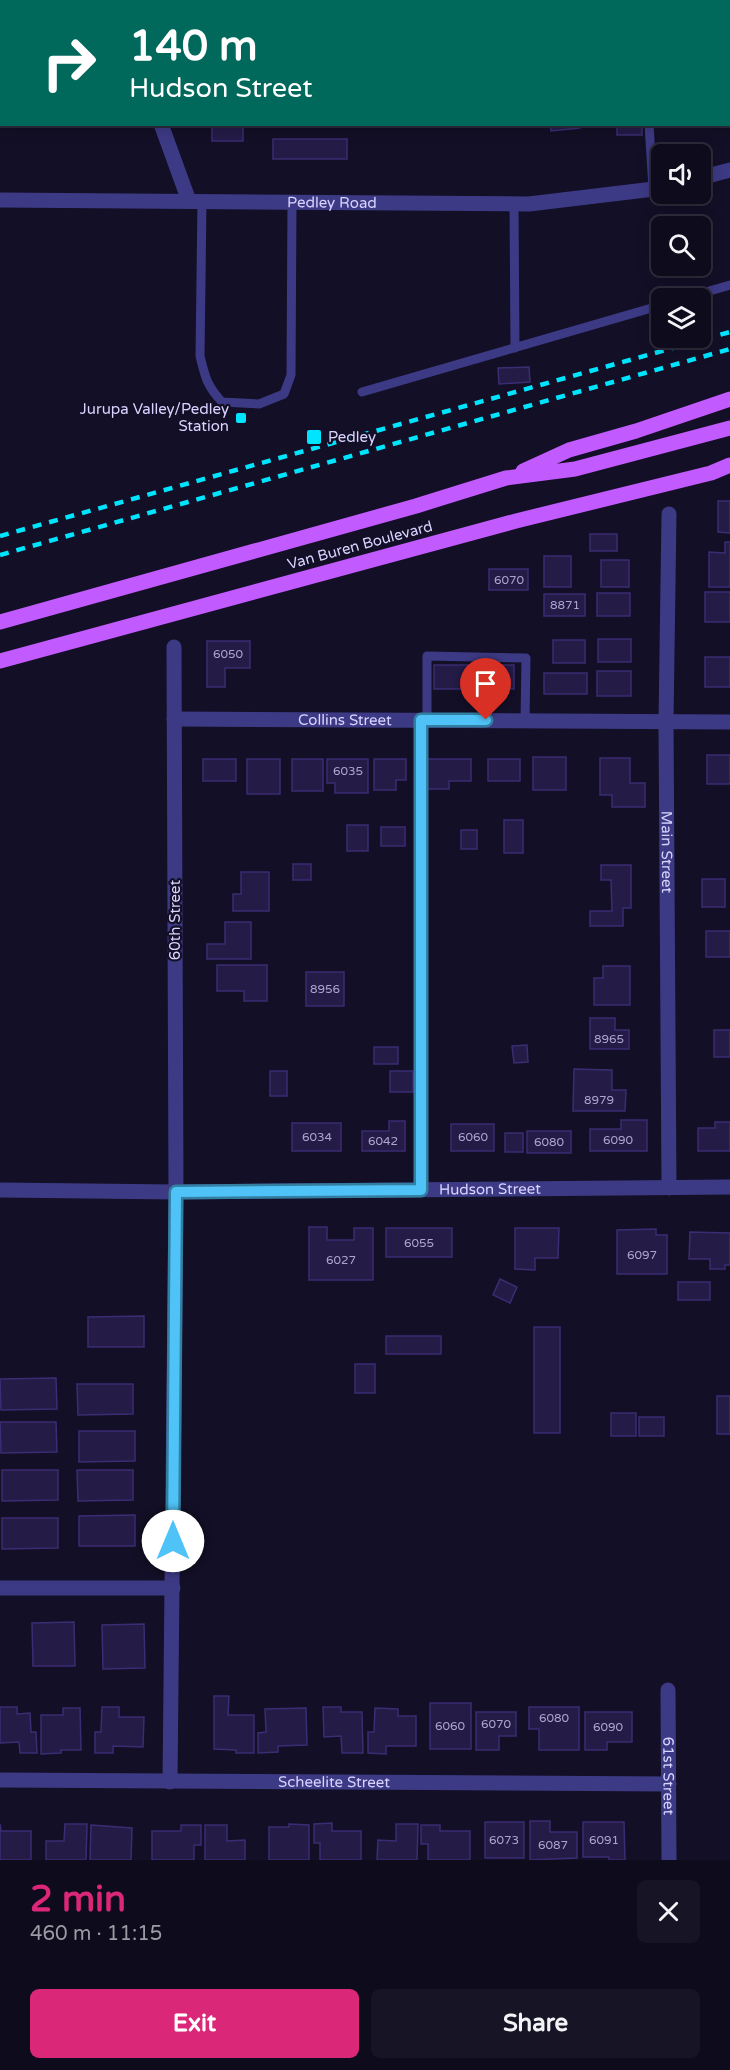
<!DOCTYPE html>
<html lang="en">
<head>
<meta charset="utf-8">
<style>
	body { margin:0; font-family:"Varela Round",sans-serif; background:#171425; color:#f1f3f6; height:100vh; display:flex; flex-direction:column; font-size:22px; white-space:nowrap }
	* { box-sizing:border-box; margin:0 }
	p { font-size:20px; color:#9b9ba3 }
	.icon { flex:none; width:33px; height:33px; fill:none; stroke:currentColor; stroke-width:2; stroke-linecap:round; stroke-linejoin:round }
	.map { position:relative; height:1860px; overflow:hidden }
	.details { display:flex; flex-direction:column; background:#0e0b1c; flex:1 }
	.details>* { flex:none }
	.guide { position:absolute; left:0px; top:0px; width:730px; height:126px; box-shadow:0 3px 15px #0003,0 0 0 2px #2e2b3b; background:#00695c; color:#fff; overflow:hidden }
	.tools { position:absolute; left:651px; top:144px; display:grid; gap:12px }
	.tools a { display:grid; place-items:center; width:60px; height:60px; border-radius:9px; background:#0e0b1c; box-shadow:0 3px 15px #0003,0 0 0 2px #2e2b3b; font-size:30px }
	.pin { position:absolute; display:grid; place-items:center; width:51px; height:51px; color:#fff; margin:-62px -26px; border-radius:50% 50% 50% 0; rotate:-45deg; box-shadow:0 0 6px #0007 }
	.pin .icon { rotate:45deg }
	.me { position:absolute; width:66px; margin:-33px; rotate:0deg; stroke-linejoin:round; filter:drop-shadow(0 0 4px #0008) }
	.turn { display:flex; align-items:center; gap:21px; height:126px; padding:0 30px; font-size:27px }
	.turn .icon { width:78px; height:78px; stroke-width:2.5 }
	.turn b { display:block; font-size:42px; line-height:51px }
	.round { display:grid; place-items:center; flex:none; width:63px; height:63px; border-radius:9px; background:#171425 }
	.overview { display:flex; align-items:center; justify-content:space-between; height:102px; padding:0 30px }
	h1 { font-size:36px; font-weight:700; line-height:45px; color:#db2777 }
	.action { display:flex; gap:12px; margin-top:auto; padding:12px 30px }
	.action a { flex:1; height:69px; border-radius:9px; background:#db2777; color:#fff; font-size:24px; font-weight:700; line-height:69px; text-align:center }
	.action a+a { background:#171425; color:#f1f3f6 }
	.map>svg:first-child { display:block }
</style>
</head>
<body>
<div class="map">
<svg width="730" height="1860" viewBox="0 0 730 1860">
	<rect width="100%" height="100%" fill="#130f26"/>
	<path fill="#241b47" stroke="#3b2d73" stroke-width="1.5" d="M 212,124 L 243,124 L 243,141 L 212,141 Z
		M 550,124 L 580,124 L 580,128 L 551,131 Z
		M 617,124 L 642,124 L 642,135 L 617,135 Z
		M 273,139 L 347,139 L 347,159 L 273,159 Z
		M 529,367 L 530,382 L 499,384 L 498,368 Z
		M 718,501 L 730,501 L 730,533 L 718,532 Z
		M 590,534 L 617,534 L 617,551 L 590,551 Z
		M 725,542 L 730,542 L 730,587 L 709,587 L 709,552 L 725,553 Z
		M 544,556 L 571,556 L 571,587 L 544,587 Z
		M 601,560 L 629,560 L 629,587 L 601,587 Z
		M 489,569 L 528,569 L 528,590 L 489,590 Z
		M 705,592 L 730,592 L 730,622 L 705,622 Z
		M 597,593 L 630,593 L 630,616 L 597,616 Z
		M 544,594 L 585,594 L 585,616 L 544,616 Z
		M 598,639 L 631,639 L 631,662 L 598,662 Z
		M 553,640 L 585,640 L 585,663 L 553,663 Z
		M 207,641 L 250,641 L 250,668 L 225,668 L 225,687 L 207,687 Z
		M 705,657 L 730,657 L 730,687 L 705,687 Z
		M 434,665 L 514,665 L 514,689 L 434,689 Z
		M 597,671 L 631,671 L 631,696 L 597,696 Z
		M 544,673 L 587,673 L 587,694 L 544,694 Z
		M 707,755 L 730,755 L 730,784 L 707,784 Z
		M 533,757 L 566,757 L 566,790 L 533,790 Z
		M 600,758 L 630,758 L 630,783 L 645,783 L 645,807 L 612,807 L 612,795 L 600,795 Z
		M 203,759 L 236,759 L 236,781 L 203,781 Z
		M 247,759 L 280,759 L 280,794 L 247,794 Z
		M 292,759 L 323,759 L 323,791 L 292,791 Z
		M 327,759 L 368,759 L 368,793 L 335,793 L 335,783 L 327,783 Z
		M 374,759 L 406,759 L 406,780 L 396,780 L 396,790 L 374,790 Z
		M 427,759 L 471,759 L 471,781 L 449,781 L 449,789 L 427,789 Z
		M 488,759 L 520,759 L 520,781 L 488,781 Z
		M 504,820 L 523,820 L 523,853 L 504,853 Z
		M 347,825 L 368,825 L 368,851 L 347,851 Z
		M 381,827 L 405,827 L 405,846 L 381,846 Z
		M 461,830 L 477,830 L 477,849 L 461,849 Z
		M 293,864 L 311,864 L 311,880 L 293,880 Z
		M 601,865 L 631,865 L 631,908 L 623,908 L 623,926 L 590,926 L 590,911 L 612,911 L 611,880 L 601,880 Z
		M 241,872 L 269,872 L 269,911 L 233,911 L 233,894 L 241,894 Z
		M 702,879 L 725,879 L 725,907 L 702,907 Z
		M 225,922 L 251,922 L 251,959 L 207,959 L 207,944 L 225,944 Z
		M 706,931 L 730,931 L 730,957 L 706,957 Z
		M 217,965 L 267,965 L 267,1001 L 244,1001 L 244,991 L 217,991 Z
		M 603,966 L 630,966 L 630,1005 L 594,1005 L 594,978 L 603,978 Z
		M 306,972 L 344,972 L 344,1006 L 306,1006 Z
		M 590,1018 L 615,1018 L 615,1030 L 629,1030 L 629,1049 L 590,1049 Z
		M 714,1030 L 730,1030 L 730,1057 L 714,1057 Z
		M 527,1045 L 528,1062 L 514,1063 L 512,1046 Z
		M 374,1047 L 398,1047 L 398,1064 L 374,1064 Z
		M 574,1069 L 612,1070 L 612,1090 L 626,1090 L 625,1111 L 573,1111 Z
		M 270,1071 L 287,1071 L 287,1096 L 270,1096 Z
		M 390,1071 L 413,1071 L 413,1092 L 390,1092 Z
		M 621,1120 L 647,1120 L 647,1151 L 590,1151 L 590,1129 L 621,1129 Z
		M 389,1121 L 405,1121 L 405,1151 L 362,1151 L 362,1131 L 389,1131 Z
		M 715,1122 L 730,1122 L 730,1151 L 698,1151 L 698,1128 L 715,1128 Z
		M 292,1123 L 341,1123 L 341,1151 L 292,1151 Z
		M 451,1124 L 494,1124 L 494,1151 L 451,1151 Z
		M 527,1131 L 571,1131 L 571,1153 L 527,1153 Z
		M 505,1133 L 523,1133 L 523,1152 L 505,1152 Z
		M 309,1227 L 327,1227 L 327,1240 L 354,1240 L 354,1228 L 373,1228 L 373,1280 L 309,1280 Z
		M 386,1228 L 452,1228 L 452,1257 L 386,1257 Z
		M 515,1228 L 559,1228 L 558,1258 L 535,1258 L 535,1270 L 515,1269 Z
		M 656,1229 L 656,1235 L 667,1235 L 667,1274 L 617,1274 L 617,1230 Z
		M 690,1232 L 730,1233 L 730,1265 L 725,1265 L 725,1269 L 710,1269 L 710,1259 L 689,1259 Z
		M 500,1279 L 517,1287 L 510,1303 L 493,1295 Z
		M 678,1282 L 710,1282 L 710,1300 L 678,1300 Z
		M 144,1316 L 144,1347 L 88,1347 L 88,1317 Z
		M 534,1327 L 560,1327 L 560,1433 L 534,1433 Z
		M 386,1336 L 441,1336 L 441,1354 L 386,1354 Z
		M 355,1364 L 375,1364 L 375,1393 L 355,1393 Z
		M 56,1378 L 57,1409 L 1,1410 L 0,1379 Z
		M 77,1384 L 133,1384 L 133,1414 L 78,1415 Z
		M 717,1396 L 730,1396 L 730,1434 L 717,1434 Z
		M 611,1413 L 636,1413 L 636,1436 L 611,1436 Z
		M 639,1417 L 664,1417 L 664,1436 L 639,1436 Z
		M 0,1422 L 56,1422 L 57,1452 L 1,1453 Z
		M 79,1431 L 135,1431 L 135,1461 L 79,1462 Z
		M 2,1470 L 58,1470 L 58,1500 L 2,1501 Z
		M 77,1470 L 133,1470 L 133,1500 L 78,1501 Z
		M 135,1515 L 135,1546 L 79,1546 L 79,1516 Z
		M 2,1518 L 58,1518 L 58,1548 L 2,1549 Z
		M 74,1622 L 75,1666 L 33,1666 L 32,1623 Z
		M 144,1624 L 145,1668 L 103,1669 L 102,1625 Z
		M 214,1696 L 229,1696 L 228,1715 L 254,1715 L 254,1753 L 236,1753 L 236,1750 L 214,1749 Z
		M 430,1703 L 471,1703 L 471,1749 L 430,1749 Z
		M 0,1707 L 17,1707 L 17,1714 L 30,1713 L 31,1732 L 36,1732 L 37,1753 L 20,1753 L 19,1742 L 0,1743 Z
		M 102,1707 L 119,1707 L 119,1717 L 144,1717 L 143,1747 L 113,1746 L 113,1753 L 95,1753 L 95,1732 L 101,1732 Z
		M 323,1707 L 341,1707 L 341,1712 L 362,1712 L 363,1753 L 342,1753 L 341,1736 L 324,1737 Z
		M 529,1707 L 579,1707 L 579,1750 L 539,1750 L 539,1729 L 529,1729 Z
		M 63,1708 L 80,1708 L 81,1750 L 61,1750 L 61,1753 L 41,1754 L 41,1715 L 63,1715 Z
		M 306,1708 L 307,1745 L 278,1746 L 278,1752 L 258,1753 L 258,1733 L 266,1732 L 265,1709 Z
		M 375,1708 L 398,1709 L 398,1716 L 416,1716 L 416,1746 L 386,1746 L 386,1754 L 368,1753 L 368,1732 L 374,1732 Z
		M 476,1712 L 516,1712 L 516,1736 L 499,1736 L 499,1750 L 476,1750 Z
		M 585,1712 L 632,1712 L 632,1742 L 607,1742 L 607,1750 L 585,1750 Z
		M 530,1821 L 550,1821 L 550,1832 L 577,1832 L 577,1858 L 530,1860 Z
		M 485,1822 L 524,1822 L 524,1858 L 485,1858 Z
		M 583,1822 L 624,1822 L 625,1860 L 609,1860 L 609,1857 L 583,1857 Z
		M 332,1823 L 332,1831 L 361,1831 L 361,1860 L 320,1860 L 320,1843 L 314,1843 L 314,1824 Z
		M 0,1824 L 1,1831 L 31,1831 L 31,1860 L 0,1860 Z
		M 65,1824 L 87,1824 L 86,1860 L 46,1860 L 46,1841 L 64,1841 Z
		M 289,1824 L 309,1825 L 309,1860 L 269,1860 L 269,1827 L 289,1827 Z
		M 396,1824 L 418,1824 L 417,1860 L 377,1860 L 378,1840 L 396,1841 Z
		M 91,1825 L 132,1828 L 131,1860 L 90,1860 Z
		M 181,1825 L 201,1825 L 201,1845 L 194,1845 L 194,1860 L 152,1860 L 152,1831 L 181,1831 Z
		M 205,1825 L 227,1825 L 227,1841 L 245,1840 L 245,1860 L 205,1860 Z
		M 421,1825 L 440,1825 L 440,1831 L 470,1831 L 470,1860 L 428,1860 L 428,1844 L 421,1844 Z"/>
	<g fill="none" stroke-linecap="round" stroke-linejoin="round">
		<path stroke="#3d3a85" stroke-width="9" d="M 648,0 L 648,2
			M 649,124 L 653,189
			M 202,201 L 200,356 C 205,377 207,386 222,402 L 259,404 L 284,394 L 291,375 L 292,202
			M 514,204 L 515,348
			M 685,298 L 730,285
			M 362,392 L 662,305
			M 427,720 L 427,656 L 526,658 L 525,721
			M 421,1190 L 421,720"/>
		<g stroke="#3d3a85" stroke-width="15">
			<path d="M 138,0 L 138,2"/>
			<path d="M 161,124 L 189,201"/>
			<path id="s1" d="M 669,514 L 666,722 L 669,1188"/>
			<path id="s2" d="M 174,719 L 730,722"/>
			<path id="s3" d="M 0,1190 L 176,1192 L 730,1187"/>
			<path d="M 0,1588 L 173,1588"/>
			<path id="s4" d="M 668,1690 L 669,1860"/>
			<path id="s5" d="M 0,1780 L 669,1784"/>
			<path d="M 170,1782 L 176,1192 L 174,647"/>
		</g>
		<g stroke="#3d3a85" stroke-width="15">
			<path d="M 700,178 L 730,170"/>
			<path id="s6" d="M 0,200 L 529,204 L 662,188"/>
		</g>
		<path stroke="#c25bff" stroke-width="15" d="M 523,471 L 569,450 L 636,431 L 730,399
			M 0,622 L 416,506 L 506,478 L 575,469 L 730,428
			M 0,661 L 516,521 L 711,473 L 730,465"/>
		<path stroke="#00e5ff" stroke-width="4.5" stroke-dasharray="9 8" stroke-linecap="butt" d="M 0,536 L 730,332
			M 0,555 L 730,349"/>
	</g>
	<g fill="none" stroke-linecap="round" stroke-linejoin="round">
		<g stroke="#337fa1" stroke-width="15">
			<path id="route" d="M 173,1541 L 176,1192 L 421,1190 L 421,720 L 486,720"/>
		</g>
		<use href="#route" stroke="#4fc3f7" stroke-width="10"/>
	</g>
	<g fill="#00e5ff" stroke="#130f26" stroke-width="2">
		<rect x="235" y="412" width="12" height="12" rx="3"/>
		<rect x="306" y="429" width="16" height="16" rx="3"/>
	</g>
	<g text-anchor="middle" stroke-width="4.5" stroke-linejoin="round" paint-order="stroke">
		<g font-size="12" fill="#aca6d1">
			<text x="509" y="584">6070</text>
			<text x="565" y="609">8871</text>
			<text x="228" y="658">6050</text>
			<text x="348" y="775">6035</text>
			<text x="325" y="993">8956</text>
			<text x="609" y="1043">8965</text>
			<text x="599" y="1104">8979</text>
			<text x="317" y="1141">6034</text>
			<text x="473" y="1141">6060</text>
			<text x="618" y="1144">6090</text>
			<text x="383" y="1145">6042</text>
			<text x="549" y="1146">6080</text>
			<text x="419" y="1247">6055</text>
			<text x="642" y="1259">6097</text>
			<text x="341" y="1264">6027</text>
			<text x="554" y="1722">6080</text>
			<text x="496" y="1728">6070</text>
			<text x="450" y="1730">6060</text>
			<text x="608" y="1731">6090</text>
			<text x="504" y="1844">6073</text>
			<text x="604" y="1844">6091</text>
			<text x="553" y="1849">6087</text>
		</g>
		<g font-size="15" fill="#d9d4ff" stroke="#130f26">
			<text dy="5" stroke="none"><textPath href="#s6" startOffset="332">Pedley Road</textPath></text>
			<text transform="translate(360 545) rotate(-15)" y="5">Van Buren Boulevard</text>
			<text dy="5" stroke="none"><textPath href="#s2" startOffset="171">Collins Street</textPath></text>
			<text dy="5" stroke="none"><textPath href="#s1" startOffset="338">Main Street</textPath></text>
			<text transform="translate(175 920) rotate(-90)" y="5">60th Street</text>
			<text dy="5" stroke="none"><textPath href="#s3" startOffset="490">Hudson Street</textPath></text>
			<text dy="5" stroke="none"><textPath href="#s4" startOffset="86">61st Street</textPath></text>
			<text dy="5" stroke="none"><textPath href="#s5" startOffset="334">Scheelite Street</textPath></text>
		</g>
		<g font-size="15" fill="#d9d4ff" stroke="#130f26" text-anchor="end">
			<text x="229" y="414">Jurupa Valley/Pedley<tspan x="229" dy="17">Station</tspan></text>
			<text x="328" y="442" text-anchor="start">Pedley</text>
		</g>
	</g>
</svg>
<div class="tools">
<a><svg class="icon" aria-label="sound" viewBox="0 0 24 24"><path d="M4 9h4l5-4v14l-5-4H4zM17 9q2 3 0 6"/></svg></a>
<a><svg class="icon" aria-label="search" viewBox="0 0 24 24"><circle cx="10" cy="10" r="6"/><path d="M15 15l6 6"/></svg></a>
<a><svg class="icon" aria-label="layers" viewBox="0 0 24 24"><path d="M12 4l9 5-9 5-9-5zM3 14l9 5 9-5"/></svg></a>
</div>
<div class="pin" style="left:486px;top:720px;background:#d93025"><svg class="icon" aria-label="arrive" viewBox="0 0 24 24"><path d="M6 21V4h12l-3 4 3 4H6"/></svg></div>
<svg class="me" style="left:173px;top:1541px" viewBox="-20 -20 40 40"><circle r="19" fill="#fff"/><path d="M0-13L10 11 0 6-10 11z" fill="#4fc3f7"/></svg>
<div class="guide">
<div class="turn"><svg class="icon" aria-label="right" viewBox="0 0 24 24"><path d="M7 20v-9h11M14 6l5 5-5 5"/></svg><div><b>140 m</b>Hudson Street</div></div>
</div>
</div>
<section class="details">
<div class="overview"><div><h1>2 min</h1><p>460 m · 11:15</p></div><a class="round"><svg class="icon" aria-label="close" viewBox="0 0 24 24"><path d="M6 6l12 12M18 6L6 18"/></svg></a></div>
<div class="action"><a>Exit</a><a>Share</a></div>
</section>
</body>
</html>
